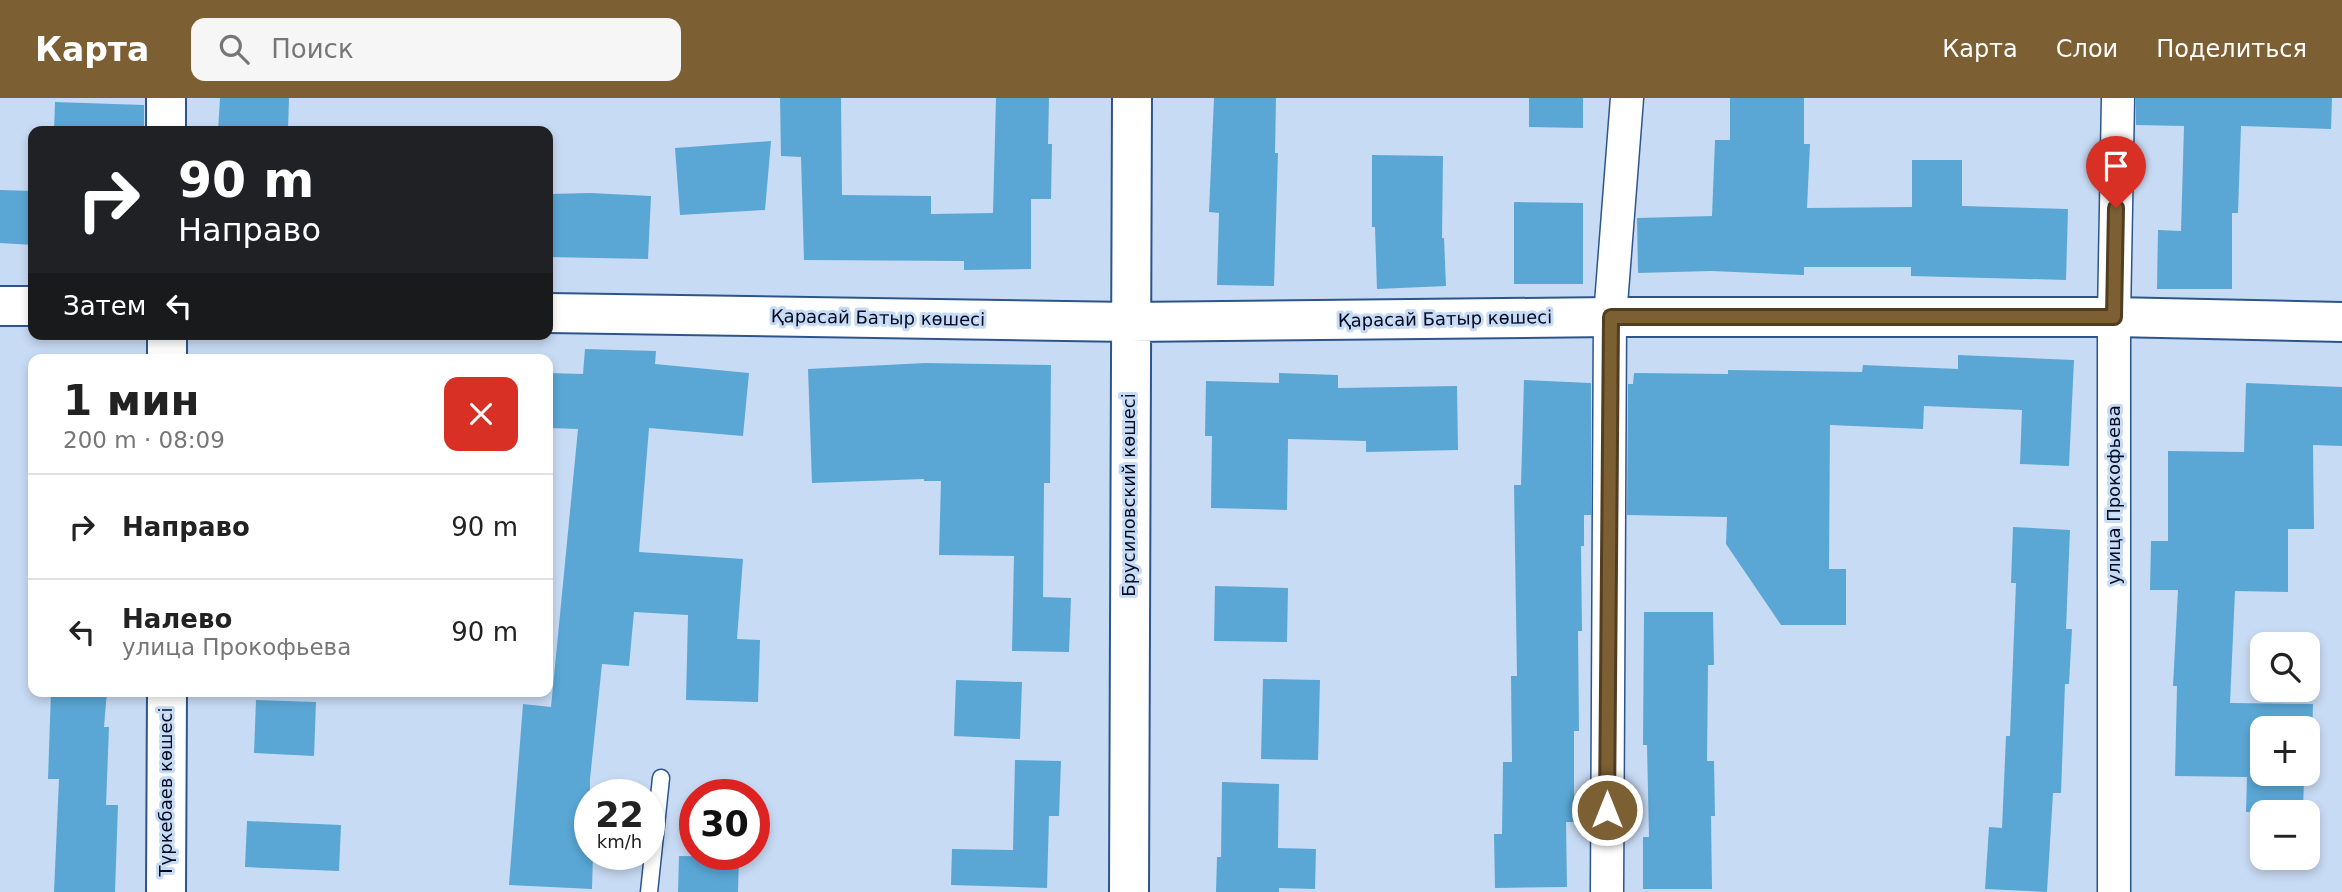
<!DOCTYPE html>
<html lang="ru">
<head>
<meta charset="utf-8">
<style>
	body { margin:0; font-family:"DejaVu Sans",sans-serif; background:#f6f6f6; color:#222; height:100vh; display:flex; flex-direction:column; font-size:26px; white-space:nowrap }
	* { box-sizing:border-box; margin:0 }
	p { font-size:23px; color:#767676 }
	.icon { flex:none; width:38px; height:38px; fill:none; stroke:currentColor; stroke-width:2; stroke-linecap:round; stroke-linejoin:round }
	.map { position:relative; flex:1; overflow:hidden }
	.side { position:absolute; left:28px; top:256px; width:525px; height:343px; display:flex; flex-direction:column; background:#fff; border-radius:14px; box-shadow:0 4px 10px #0003 }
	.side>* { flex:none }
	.banner { position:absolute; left:28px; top:28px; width:525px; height:214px; border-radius:14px; box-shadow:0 4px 10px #0003; background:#202124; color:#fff; overflow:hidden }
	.fabs { position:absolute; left:2250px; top:534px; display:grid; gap:14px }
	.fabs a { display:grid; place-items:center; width:70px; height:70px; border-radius:14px; background:#fff; box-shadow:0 4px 10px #0003; font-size:35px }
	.speed { position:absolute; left:574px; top:681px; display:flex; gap:14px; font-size:35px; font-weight:700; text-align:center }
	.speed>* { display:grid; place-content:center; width:91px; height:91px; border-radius:50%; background:#fff; box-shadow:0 4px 10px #0003; line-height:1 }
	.speed small { font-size:18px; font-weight:400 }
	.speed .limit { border:10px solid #d22; background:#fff; color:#111 }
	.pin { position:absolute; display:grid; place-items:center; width:60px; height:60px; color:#fff; margin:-72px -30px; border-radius:50% 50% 50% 0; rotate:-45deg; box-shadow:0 0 7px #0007 }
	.pin .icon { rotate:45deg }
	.me { position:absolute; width:77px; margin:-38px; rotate:0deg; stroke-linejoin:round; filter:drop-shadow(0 0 5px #0008) }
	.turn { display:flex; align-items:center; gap:24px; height:147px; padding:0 35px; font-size:32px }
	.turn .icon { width:91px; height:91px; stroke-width:2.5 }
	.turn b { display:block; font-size:49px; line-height:60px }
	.then { display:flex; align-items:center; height:66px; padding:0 35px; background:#0003; gap:14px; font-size:26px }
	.round { display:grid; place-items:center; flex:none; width:74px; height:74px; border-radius:14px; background:#f6f6f6 }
	.summary { display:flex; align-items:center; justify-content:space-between; height:119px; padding:0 35px }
	h1 { font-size:42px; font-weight:700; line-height:52px }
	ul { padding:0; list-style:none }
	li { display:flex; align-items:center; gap:21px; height:105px; padding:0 35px; border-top:2px solid #e0e0e0 }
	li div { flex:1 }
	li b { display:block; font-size:26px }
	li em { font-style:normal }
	header { display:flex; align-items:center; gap:42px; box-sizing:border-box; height:98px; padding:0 35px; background:#7c5f33; color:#fff }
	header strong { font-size:33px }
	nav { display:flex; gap:38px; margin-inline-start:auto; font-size:24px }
	.search { width:490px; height:63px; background:#f6f6f6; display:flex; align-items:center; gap:18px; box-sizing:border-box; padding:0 24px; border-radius:14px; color:#767676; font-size:26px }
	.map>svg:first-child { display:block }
</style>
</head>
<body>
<header>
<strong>Карта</strong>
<div class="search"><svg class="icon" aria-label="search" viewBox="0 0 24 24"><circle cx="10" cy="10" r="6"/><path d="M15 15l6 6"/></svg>Поиск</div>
<nav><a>Карта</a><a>Слои</a><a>Поделиться</a></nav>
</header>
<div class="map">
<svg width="2342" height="794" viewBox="0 0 2342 794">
	<rect width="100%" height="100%" fill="#c8dbf4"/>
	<path fill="#5aa7d5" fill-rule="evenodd" d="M 220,0 L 289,0 L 288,33 L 218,33 Z
		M 780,0 L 841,0 L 842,97 L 931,98 L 931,116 L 993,115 L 996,0 L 1049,0 L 1048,46 L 1052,46 L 1051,101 L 1031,101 L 1031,171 L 964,172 L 964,163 L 804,162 L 801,59 L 781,58 Z
		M 1214,0 L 1276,0 L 1275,55 L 1278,55 L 1274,188 L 1217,187 L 1219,115 L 1209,114 Z
		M 1529,0 L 1583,0 L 1583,30 L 1529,29 Z
		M 1730,0 L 1804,0 L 1804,46 L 1810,46 L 1807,110 L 1912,109 L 1912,62 L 1962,62 L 1962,108 L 2068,111 L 2066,182 L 1911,178 L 1911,169 L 1804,169 L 1804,177 L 1711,173 L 1638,175 L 1637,120 L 1712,118 L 1715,42 L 1730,42 Z
		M 2136,0 L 2332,0 L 2331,31 L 2241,28 L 2238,115 L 2232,115 L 2232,191 L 2157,191 L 2158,132 L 2181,133 L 2184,28 L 2136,27 Z
		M 55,4 L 144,7 L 144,33 L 54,33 Z
		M 771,43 L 765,112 L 680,117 L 675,50 Z
		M 1372,57 L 1443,58 L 1442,140 L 1444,140 L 1446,188 L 1377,191 L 1375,129 L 1372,129 Z
		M 0,92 L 33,93 L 33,147 L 0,145 Z
		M 590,95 L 651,98 L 648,161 L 548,159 L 548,96 Z
		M 1514,104 L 1583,105 L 1583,186 L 1514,186 Z
		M 585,251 L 656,253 L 655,266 L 749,275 L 743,338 L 649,330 L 639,454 L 743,461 L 737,541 L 760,542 L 758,604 L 686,602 L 688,517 L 634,514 L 629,568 L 602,566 L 590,681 L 590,756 L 593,756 L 592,791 L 509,787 L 523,606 L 551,609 L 578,331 L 548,330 L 548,275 L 583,276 Z
		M 1958,257 L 2074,262 L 2069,368 L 2020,366 L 2022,312 L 1924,308 L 1923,331 L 1830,327 L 1829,471 L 1846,471 L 1846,527 L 1781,527 L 1726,446 L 1727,419 L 1627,417 L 1628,286 L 1633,286 L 1634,275 L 1728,276 L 1728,272 L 1862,274 L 1863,267 L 1958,271 Z
		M 925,265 L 1051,267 L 1050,385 L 1044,385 L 1043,499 L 1071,500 L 1069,554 L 1012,553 L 1014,458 L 939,457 L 941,383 L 924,383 L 924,381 L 812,385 L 808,271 Z
		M 1279,275 L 1338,277 L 1338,290 L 1457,288 L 1458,352 L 1366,354 L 1366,343 L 1288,341 L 1287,412 L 1211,410 L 1212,338 L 1205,338 L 1206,283 L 1279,285 Z
		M 1524,282 L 1591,285 L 1591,417 L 1584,417 L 1584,448 L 1581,448 L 1582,533 L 1578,533 L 1579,633 L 1574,633 L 1574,724 L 1566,724 L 1567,789 L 1495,790 L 1494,736 L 1502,736 L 1503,664 L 1512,664 L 1511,578 L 1517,578 L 1514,387 L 1521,387 Z
		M 2246,285 L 2342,289 L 2342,348 L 2313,347 L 2314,431 L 2288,431 L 2288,494 L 2235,493 L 2230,605 L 2313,606 L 2311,680 L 2304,680 L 2303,714 L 2246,714 L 2247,679 L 2175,678 L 2177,588 L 2173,588 L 2178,492 L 2150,492 L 2151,443 L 2168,443 L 2168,353 L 2244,354 ZM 2263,630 L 2308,630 L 2308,676 L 2263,676 Z
		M 2013,429 L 2070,432 L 2066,531 L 2072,531 L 2069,586 L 2065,586 L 2061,695 L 2053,695 L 2047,794 L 1985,791 L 1989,729 L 2002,730 L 2006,638 L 2010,638 L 2016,485 L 2011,485 Z
		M 1215,488 L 1288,490 L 1287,544 L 1214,543 Z
		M 1644,514 L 1713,514 L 1714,567 L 1708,567 L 1707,663 L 1714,663 L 1715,718 L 1711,718 L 1712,791 L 1643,791 L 1643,739 L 1649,739 L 1647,647 L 1643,647 Z
		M 1263,581 L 1320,582 L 1318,662 L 1261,661 Z
		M 956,582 L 1022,584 L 1020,641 L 954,638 Z
		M 51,593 L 107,593 L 104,629 L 109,629 L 106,707 L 118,707 L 115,794 L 54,794 L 59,681 L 48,681 Z
		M 256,602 L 316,604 L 314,658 L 254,655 Z
		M 1015,662 L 1061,663 L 1059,718 L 1049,718 L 1047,790 L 951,787 L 952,751 L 1013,752 Z
		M 1222,684 L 1279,686 L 1278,750 L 1316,751 L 1315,791 L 1279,790 L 1279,794 L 1216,794 L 1217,759 L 1221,759 Z
		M 247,723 L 341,727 L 339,773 L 245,769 Z
		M 679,758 L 739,759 L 738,794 L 678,794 Z"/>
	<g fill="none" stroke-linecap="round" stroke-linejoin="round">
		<g stroke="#2d558c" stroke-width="19">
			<path id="lane" d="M 649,794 L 661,680"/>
		</g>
		<g stroke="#2d558c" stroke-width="35">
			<path id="street" d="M 1607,794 L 1610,219 L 1627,0
				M 2114,794 L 2114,219 L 2118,0"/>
		</g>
		<g stroke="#2d558c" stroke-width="42">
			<path id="secondary" d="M 166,0 L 166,33
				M 0,208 L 33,208
				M 548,215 L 1130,224 L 1610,219 L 2114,219 L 2342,224
				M 167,261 L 167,236
				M 166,794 L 167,593
				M 1129,794 L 1132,0"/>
		</g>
		<use href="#lane" stroke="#fff" stroke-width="16"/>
		<use href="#street" stroke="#fff" stroke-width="32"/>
		<use href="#secondary" stroke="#fff" stroke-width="38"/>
	</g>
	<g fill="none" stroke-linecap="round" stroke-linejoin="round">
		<g stroke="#513e21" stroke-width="18">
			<path id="route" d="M 1607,712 L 1611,219 L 2114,219 L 2116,110"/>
		</g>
		<use href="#route" stroke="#7c5f33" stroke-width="12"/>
	</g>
	<g text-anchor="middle" stroke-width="6" stroke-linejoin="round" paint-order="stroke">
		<g font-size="18" fill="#010b21" stroke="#c8dbf4">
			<text transform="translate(878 220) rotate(1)" y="6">Қарасай Батыр көшесі</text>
			<text transform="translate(1445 221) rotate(-1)" y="6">Қарасай Батыр көшесі</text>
			<text transform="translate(1129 397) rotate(-90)" y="6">Брусиловский көшесі</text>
			<text transform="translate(2114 397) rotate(-90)" y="6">улица Прокофьева</text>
			<text transform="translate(166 694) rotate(-90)" y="6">Түркебаев көшесі</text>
		</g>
	</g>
</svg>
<div class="fabs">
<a><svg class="icon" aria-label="search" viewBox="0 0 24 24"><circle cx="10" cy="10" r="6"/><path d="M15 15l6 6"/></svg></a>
<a>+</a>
<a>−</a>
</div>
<div class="speed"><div>22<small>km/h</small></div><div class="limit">30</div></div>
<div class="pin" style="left:2116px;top:110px;background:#d93025"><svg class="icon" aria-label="arrive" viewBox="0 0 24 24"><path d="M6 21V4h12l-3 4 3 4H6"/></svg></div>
<svg class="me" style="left:1607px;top:712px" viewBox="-20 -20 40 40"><circle r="17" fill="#7c5f33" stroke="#fff" stroke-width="3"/><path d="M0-11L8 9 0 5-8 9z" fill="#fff"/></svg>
<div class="banner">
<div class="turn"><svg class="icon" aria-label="right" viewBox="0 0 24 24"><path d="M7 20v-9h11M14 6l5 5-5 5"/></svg><div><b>90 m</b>Направо</div></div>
<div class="then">Затем<svg class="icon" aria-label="left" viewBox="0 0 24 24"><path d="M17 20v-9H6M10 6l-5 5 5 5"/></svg></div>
</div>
<section class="side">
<div class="summary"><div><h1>1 мин</h1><p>200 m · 08:09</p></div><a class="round" style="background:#d93025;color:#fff"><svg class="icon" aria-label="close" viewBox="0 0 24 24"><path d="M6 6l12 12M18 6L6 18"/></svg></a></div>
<ul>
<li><svg class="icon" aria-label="right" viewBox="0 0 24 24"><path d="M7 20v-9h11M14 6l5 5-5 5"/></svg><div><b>Направо</b></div><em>90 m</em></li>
<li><svg class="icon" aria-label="left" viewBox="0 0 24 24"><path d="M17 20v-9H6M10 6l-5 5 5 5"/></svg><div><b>Налево</b><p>улица Прокофьева</p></div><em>90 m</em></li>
</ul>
</section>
</div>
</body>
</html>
